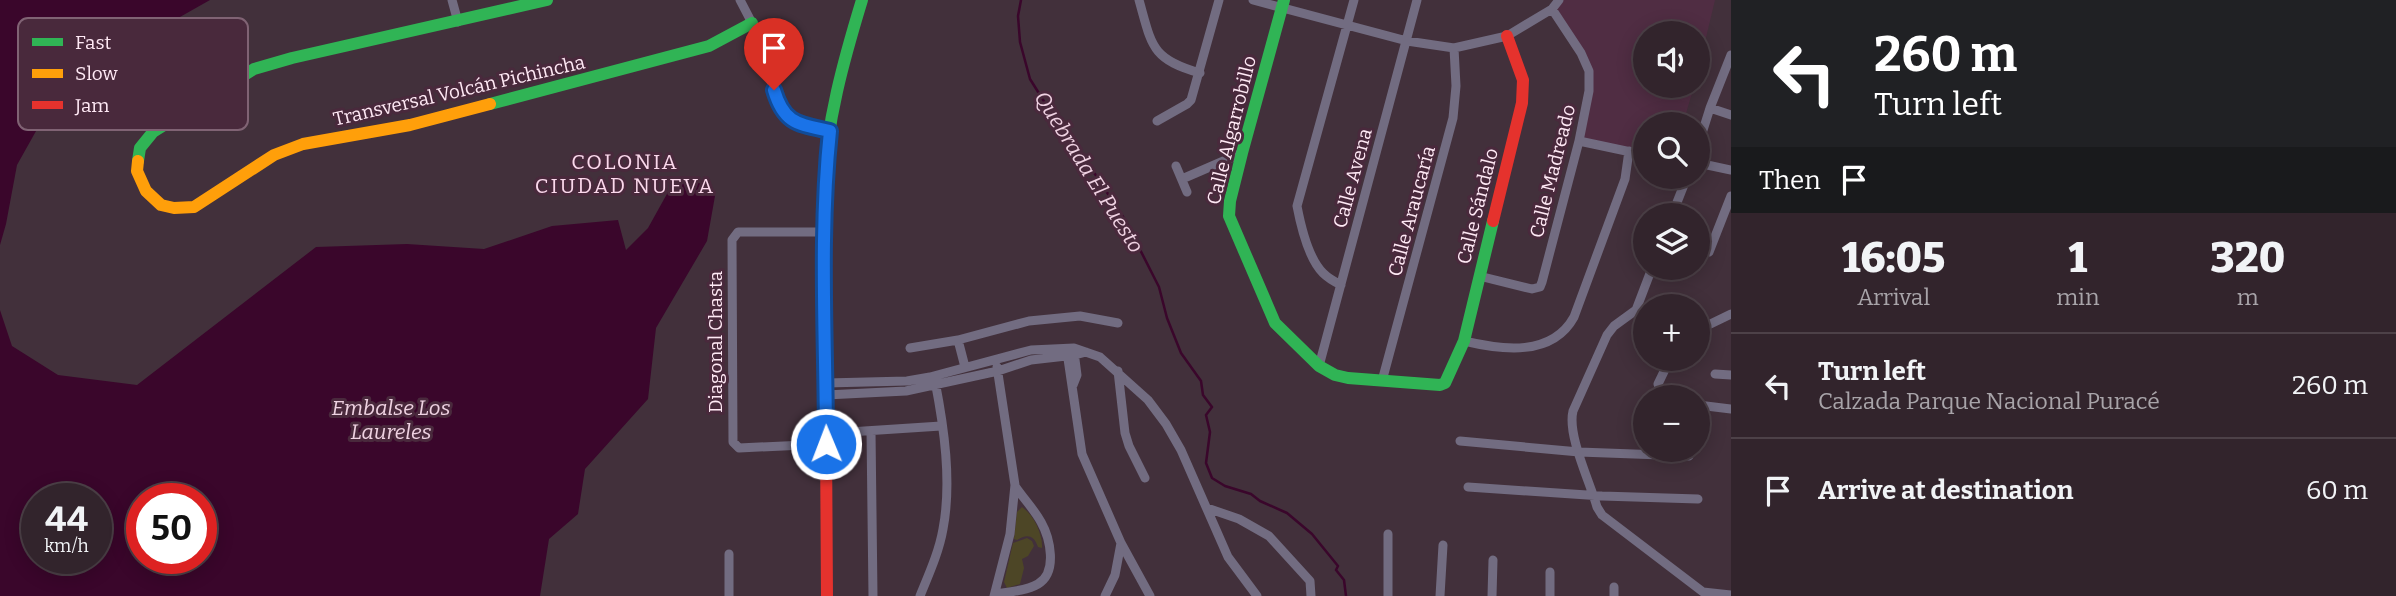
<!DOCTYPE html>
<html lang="en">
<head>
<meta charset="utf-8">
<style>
	body { margin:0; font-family:Bitter,serif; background:#3a2c34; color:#f1f3f6; height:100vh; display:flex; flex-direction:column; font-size:26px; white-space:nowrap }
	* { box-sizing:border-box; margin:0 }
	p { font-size:23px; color:#a8a4a9 }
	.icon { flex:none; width:38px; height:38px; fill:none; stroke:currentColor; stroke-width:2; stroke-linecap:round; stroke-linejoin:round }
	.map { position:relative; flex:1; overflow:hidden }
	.side { display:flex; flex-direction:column; background:#32242c; width:665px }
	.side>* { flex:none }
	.hud { background:#202124; color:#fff; overflow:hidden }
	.fabs { position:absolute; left:1633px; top:21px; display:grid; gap:14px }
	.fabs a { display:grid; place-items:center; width:77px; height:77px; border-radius:50%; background:#32242c; box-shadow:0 4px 18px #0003,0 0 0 2px #4d4148; font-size:35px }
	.speed { position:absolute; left:21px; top:483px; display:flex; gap:14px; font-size:35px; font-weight:700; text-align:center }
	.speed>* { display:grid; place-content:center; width:91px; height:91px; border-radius:50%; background:#32242c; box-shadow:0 4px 18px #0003,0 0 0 2px #4d4148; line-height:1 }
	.speed small { font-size:18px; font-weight:400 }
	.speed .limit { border:10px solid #d22; background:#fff; color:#111 }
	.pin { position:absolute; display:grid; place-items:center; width:60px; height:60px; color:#fff; margin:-72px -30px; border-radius:50% 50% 50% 0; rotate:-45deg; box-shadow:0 0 7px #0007 }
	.pin .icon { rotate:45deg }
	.me { position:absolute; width:77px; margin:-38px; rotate:359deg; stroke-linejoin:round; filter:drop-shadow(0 0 5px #0008) }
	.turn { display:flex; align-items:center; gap:24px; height:147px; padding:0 28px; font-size:32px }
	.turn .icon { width:91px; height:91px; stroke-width:2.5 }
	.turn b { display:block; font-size:49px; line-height:60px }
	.then { display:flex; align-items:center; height:66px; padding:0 28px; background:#0003; gap:14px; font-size:26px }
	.eta { display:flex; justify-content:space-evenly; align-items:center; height:119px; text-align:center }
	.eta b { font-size:42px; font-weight:800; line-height:49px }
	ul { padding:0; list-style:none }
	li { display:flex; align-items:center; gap:21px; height:105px; padding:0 28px; border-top:2px solid #4d4148 }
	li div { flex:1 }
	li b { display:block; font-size:26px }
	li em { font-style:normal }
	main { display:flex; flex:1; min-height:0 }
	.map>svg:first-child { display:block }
</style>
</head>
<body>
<main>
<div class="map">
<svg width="1731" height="596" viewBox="0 0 1731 596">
	<rect width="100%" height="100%" fill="#42303b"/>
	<path fill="#502d43" d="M 1556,0 L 1715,0 L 1698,71 L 1698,33 L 1645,33 L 1645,86 L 1694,86 L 1683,124 L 1645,124 L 1645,155 L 1579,141 L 1589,71 L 1551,6 Z"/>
	<path fill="#4d4626" d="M 1022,507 C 1034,515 1043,535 1042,548 L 1038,547 C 1034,534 1026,534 1017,540 L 1014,539 L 1017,512 Z
		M 1027,538 L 1032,541 L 1034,546 L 1028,556 L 1022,559 L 1024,568 L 1020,584 L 1007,588 L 1004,582 L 1013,543 Z"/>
	<path fill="#3a062b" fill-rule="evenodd" d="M 0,0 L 210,0 L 164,26 L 125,38 L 55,41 C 33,67 38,83 45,115 L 17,165 L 6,224 L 0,245 Z
		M 693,178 L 715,196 L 707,241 L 656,328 L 648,399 L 585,469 L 578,514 L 549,539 L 540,596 L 0,596 L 0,310 L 12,346 L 58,375 L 137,385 L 316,247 L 407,244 L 484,249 L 552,226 L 618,220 L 626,250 L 648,228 L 668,192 ZM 37,499 L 96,499 L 96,558 L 37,558 ZM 142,499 L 201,499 L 201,558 L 142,558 Z"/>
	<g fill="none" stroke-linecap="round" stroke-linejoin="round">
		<path stroke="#3a062b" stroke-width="2.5" d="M 1021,0 L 1018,16 L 1020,42 L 1030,79 L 1075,151 L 1095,174 L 1125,220 L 1159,287 L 1167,318 L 1181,353 L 1201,381 L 1203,395 L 1212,407 L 1206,415 L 1210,432 L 1206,463 L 1212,478 L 1225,486 L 1251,494 L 1260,501 L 1287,513 L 1312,534 L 1338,566 L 1336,570 L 1344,580 L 1346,596"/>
		<path stroke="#726c81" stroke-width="9" d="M 452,0 L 458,22
			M 740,0 L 752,23 L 780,109 L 792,120 L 830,131
			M 1139,0 C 1152,46 1151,59 1200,73
			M 1253,0 L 1407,41 L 1454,48 L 1507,36 L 1552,9 L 1559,0
			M 1710,108 L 1731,115
			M 1157,121 L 1187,104 L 1191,100 L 1219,0
			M 1579,141 L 1645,155
			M 1698,146 L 1710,108 L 1731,55
			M 1698,163 L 1731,170
			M 1176,166 L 1187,192
			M 1182,179 L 1242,153
			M 1672,215 L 1687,177
			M 823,232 L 738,232 L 732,240 L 733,442 L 739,448 L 826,444
			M 1709,252 L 1731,196
			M 1652,268 L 1636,310 L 1614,326 L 1607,335 L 1573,411 C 1567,435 1590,482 1597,507 L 1602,515 L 1703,592 L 1731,595
			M 1479,276 L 1532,289 L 1540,287 L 1542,282 L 1579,141 L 1589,91 L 1589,71 L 1581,53 L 1552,9
			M 1341,285 C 1335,282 1328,278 1323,273 C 1308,258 1301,227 1297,206 L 1354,0
			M 1698,330 L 1731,314
			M 958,340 L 965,367
			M 1464,341 C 1502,350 1552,357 1574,317 L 1625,179 L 1629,151
			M 910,348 L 958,340 L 1029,321 L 1080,316 L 1118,323
			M 1067,352 L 1082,454 L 1121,543 L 1115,575 L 1105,596
			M 1319,366 L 1417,0
			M 1118,371 L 1125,433 L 1129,446 L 1145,478
			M 1715,374 L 1731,375
			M 1382,381 L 1453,118 L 1456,86 L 1454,48
			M 826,383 L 907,381 L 930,377 L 1031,350 L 1074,348 L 1100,357 L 1148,400 L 1166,424 L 1181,450 L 1228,557 L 1257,596
			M 1073,385 L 1077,375 L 1074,352
			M 826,395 L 906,391 L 998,371 L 1031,360 L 1075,355 L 1086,352
			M 1664,397 L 1658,384 L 1670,359
			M 1698,405 L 1731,409
			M 871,431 L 873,596
			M 849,432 L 941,426
			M 1460,441 L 1579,452 L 1689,456
			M 1468,487 L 1602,496 L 1698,499
			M 1207,508 L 1239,519 L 1269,536 L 1310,581 L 1311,596
			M 1388,534 L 1388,596
			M 1121,543 L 1150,596
			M 995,594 C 1009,592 1026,591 1038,584 C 1058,572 1050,538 1041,522 C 1034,509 1023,498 1015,486
			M 729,596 L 729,554
			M 920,596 C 929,574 939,552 943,529 C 952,482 944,427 935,381
			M 994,596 L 1010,534 L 1015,485 L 997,367
			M 1440,596 L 1443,545
			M 1492,596 L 1493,560
			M 1550,596 L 1550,572
			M 1614,596 L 1614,587"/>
		<path stroke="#30b455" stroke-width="12" d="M 1284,0 L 1242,153 L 1230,201 L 1229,216 L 1275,323 L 1319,366 L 1335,375 L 1348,378 L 1440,385 L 1445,383 L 1464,341 L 1493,221
			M 490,104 L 709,46 L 752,23
			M 138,161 L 140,148 L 153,132 L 254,69 L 292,58 L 547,0
			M 825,283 C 824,251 823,218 824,185 C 826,123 844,59 862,0"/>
		<path stroke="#ff9f0a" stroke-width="12" d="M 138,161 L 137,171 L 146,191 L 161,205 L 174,208 L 194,207 L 274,155 L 303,144 L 410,125 L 490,104"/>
		<path stroke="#e5322d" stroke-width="12" d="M 1493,221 L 1522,103 L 1523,80 L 1507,36
			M 825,283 L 827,596"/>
	</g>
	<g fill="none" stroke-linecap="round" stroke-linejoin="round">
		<g stroke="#114b97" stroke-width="18">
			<path id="route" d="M 774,90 C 784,124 798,124 830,131 C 819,235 826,340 826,444"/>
		</g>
		<use href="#route" stroke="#1a73e8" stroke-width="12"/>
	</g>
	<g text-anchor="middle" stroke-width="6" stroke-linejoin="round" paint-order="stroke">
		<g font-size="19" fill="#ffe9f5" stroke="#49293c">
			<text transform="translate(459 90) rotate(-13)" y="7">Transversal Volcán Pichincha</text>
			<text transform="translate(1231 130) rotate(-76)" y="7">Calle Algarrobillo</text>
			<text transform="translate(1552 171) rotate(-76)" y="7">Calle Madreado</text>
			<text transform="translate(1352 178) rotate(-75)" y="7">Calle Avena</text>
			<text transform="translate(1477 206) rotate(-76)" y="7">Calle Sándalo</text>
			<text transform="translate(1411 211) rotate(-75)" y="7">Calle Araucaría</text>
			<text transform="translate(715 342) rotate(-90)" y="7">Diagonal Chasta</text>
		</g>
		<g font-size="21" letter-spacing="2" fill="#fbd9ec" stroke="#49293c">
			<text x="625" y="169">COLONIA<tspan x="625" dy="24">CIUDAD NUEVA</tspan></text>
		</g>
		<g font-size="21" font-style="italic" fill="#efd2e2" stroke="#49293c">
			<text transform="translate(1089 172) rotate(58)" y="7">Quebrada El Puesto</text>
			<text x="391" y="415">Embalse Los<tspan x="391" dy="24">Laureles</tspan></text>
		</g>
	</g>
	<rect x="18" y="18" width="230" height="112" rx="10" fill="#49293c" stroke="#806374" stroke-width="2"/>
	<rect x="32" y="38" width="31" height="8" fill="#30b455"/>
	<rect x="32" y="69" width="31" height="9" fill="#ff9f0a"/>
	<rect x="32" y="101" width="31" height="8" fill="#e5322d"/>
	<g font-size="19" fill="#ffe9f5">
		<text x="75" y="49">Fast</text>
		<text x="75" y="80">Slow</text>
		<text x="75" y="112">Jam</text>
	</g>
</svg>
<div class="fabs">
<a><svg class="icon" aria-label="sound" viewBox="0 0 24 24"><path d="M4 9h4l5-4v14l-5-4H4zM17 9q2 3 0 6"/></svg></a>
<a><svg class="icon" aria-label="search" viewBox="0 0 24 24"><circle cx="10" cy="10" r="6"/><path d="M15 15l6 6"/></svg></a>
<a><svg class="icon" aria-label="layers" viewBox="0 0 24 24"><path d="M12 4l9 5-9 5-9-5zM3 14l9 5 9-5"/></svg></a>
<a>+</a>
<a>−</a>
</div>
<div class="speed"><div>44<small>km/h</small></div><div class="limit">50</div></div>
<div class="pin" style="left:774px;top:90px;background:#d93025"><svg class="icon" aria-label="arrive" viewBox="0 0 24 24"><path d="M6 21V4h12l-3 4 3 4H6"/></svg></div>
<svg class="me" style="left:826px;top:444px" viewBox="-20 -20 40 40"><circle r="17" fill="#1a73e8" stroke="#fff" stroke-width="3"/><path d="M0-11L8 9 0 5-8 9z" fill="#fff"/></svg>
</div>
<section class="side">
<div class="hud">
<div class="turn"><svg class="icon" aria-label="left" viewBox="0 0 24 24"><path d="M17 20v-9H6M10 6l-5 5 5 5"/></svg><div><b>260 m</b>Turn left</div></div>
<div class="then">Then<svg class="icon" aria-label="arrive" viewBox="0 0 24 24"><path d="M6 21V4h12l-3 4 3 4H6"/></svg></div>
</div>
<div class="eta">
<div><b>16:05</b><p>Arrival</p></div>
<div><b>1</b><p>min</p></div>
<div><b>320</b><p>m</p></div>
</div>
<ul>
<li><svg class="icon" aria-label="left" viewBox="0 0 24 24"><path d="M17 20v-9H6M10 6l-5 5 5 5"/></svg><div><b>Turn left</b><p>Calzada Parque Nacional Puracé</p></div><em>260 m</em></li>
<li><svg class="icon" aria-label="arrive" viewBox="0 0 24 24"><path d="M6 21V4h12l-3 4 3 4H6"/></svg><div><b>Arrive at destination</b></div><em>60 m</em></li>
</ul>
</section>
</main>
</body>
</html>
